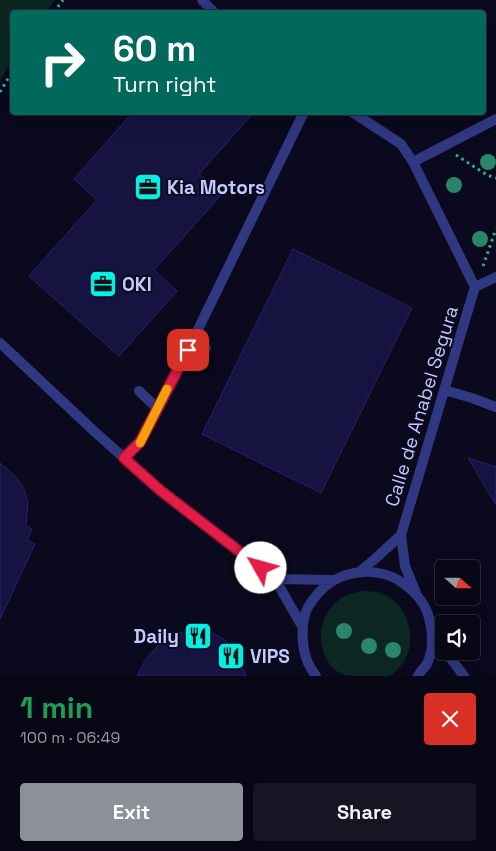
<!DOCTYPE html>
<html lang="en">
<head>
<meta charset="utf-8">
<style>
	body { margin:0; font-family:"Space Grotesk",sans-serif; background:#161523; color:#f1f3f6; height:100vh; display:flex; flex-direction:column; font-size:19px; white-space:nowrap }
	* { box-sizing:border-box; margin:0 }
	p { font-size:16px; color:#9899a1 }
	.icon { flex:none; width:28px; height:28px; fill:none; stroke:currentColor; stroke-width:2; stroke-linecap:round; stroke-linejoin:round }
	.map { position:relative; height:676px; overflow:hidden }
	.side { display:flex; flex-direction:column; background:#080716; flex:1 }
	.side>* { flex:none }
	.banner { position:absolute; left:10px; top:10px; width:476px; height:105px; border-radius:5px; box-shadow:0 5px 20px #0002,0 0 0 1px #292835; background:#00695c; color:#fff; overflow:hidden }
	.needle { width:32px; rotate:111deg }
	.tools { position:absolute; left:435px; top:560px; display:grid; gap:10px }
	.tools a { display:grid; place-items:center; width:45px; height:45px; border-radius:5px; background:#080716; box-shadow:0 5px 20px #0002,0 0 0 1px #292835; font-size:25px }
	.pin { position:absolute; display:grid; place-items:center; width:42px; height:42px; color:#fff; margin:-21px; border-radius:10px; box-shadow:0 2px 8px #0006 }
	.me { position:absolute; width:55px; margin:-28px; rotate:308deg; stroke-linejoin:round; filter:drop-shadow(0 0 4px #0008) }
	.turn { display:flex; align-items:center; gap:18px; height:105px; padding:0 20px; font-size:22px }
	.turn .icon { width:65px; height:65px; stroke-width:2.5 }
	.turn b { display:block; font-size:35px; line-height:42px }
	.round { display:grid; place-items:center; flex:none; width:52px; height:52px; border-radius:5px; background:#161523 }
	.headline { display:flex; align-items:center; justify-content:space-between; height:85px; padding:0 20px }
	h1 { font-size:30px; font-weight:700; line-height:38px; color:#1e9e55 }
	.primary-button { display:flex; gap:10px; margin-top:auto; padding:10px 20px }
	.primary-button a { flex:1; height:58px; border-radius:5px; background:#8c9099; color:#fff; font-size:20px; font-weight:700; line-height:58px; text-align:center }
	.primary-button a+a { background:#161523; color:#f1f3f6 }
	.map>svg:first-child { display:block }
</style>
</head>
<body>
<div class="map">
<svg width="496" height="676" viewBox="0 0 496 676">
	<rect width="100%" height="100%" fill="#0a091d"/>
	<path fill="#0c2722" d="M 0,0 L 55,0 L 46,12 L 12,12 L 12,61 L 0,80 Z
		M 362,591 C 367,591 372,591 377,592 C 408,600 419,638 403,663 C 400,667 394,674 389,676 C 385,676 368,676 362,676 C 348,676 341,676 331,666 C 313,643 319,608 347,595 C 351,593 357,592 362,591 Z"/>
	<path fill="#161340" stroke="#27236e" d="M 133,112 L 254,112 L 199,174 L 222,194 L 154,270 L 177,291 L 119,356 L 29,276 L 97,200 L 74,179 Z
		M 293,249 L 412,308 L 321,493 L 202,434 Z
		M 468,458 L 496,467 L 496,505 Z
		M 0,463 L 16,477 L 24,489 L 28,502 L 26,526 L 32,529 L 27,540 L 35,544 L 0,619 Z
		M 191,630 L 201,630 L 212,633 L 225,640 L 236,652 L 246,676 L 137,676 L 146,659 L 162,641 L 172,635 Z"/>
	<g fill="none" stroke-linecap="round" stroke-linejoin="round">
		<path stroke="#20b899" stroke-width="3" stroke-dasharray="2.5 4" stroke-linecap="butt" d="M 54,12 L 63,0
			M 0,92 L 12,72
			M 456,155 L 487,175 L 496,178
			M 483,266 L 496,229"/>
		<path stroke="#2f3881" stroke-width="10" d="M 444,390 L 472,398 L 496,407
			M 139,391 L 157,408
			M 124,458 L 140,442 L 188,350 L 206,348"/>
		<path stroke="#2f3881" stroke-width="10" d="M 202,0 L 214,12
			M 352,112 L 401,144 L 413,162
			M 475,287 L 413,162 L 496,119
			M 475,287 L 496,277
			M 468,310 L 475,287
			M 188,350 L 304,112"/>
		<path stroke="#2f3881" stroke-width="10" d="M 0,343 L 95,432 L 161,491 L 275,579 L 303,628
			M 359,572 L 376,558 L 401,535
			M 275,579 L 334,580
			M 416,593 L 405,566 L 401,535 L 468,310
			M 445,651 L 464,676
			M 316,676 C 313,672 310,667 308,663 C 302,649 301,629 305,614 C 307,608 311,602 315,597 C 337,568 381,563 409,588 C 420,597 428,609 430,623 C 433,636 433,651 427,664 C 424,668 420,672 418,676"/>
	</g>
	<g fill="#2a856a">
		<circle cx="488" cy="162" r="8"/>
		<circle cx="454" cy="185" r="8"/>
		<circle cx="480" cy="239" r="8"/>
		<circle cx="344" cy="631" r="8"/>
		<circle cx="369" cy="646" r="8"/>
		<circle cx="393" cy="650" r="8"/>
	</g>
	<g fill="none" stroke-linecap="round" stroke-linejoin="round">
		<g stroke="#92132f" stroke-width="12">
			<path id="route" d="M 188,350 L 140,442 L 124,458 L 161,491 L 261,568"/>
		</g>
		<use href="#route" stroke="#e11d48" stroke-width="9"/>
		<path stroke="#f59e0b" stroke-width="9" d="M 140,443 L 167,389"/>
	</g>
	<defs>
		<g id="office-square" transform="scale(1.4375)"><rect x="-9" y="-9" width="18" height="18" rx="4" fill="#00f0e5" stroke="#0a091d"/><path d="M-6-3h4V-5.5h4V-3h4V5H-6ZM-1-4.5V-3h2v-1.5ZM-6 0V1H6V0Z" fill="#111"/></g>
		<g id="restaurant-square" transform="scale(1.4375)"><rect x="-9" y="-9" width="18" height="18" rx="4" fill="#00f0e5" stroke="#0a091d"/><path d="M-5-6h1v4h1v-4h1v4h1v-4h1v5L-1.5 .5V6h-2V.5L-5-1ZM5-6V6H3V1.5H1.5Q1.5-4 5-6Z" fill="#111"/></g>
	</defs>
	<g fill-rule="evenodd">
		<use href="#office-square" x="148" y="187"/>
		<use href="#office-square" x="103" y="284"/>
		<use href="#restaurant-square" x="198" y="636"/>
		<use href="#restaurant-square" x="231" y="656"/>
	</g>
	<g text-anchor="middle" stroke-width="4" stroke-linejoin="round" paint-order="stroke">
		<g font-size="19" font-weight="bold" fill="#c5c7ff" stroke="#0a091d" text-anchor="start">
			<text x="167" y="194">Kia Motors</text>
			<text x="122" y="291">OKI</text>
			<text x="179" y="643" text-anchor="end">Daily</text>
			<text x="250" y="663">VIPS</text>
		</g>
		<g font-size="19" fill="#c5c7ff" stroke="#0a091d">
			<text transform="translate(421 406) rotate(-73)" y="7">Calle de Anabel Segura</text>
		</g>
	</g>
</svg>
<div class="tools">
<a><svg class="needle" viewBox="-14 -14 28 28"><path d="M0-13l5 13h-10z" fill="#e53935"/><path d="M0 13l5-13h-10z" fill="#9899a1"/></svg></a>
<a><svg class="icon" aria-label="sound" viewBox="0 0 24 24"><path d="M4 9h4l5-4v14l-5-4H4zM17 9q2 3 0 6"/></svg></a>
</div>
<div class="pin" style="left:188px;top:350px;background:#d93025"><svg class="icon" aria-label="arrive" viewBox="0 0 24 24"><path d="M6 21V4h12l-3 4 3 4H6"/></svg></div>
<svg class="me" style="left:261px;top:568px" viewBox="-20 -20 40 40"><circle r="19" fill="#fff"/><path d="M0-13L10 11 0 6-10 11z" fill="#e11d48"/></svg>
<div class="banner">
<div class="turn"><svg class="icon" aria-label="right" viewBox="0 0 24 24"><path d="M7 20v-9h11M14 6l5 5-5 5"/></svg><div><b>60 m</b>Turn right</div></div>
</div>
</div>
<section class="side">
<div class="headline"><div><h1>1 min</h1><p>100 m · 06:49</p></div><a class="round" style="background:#d93025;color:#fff"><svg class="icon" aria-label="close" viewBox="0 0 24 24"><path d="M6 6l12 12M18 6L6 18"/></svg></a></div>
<div class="primary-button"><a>Exit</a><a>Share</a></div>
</section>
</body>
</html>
